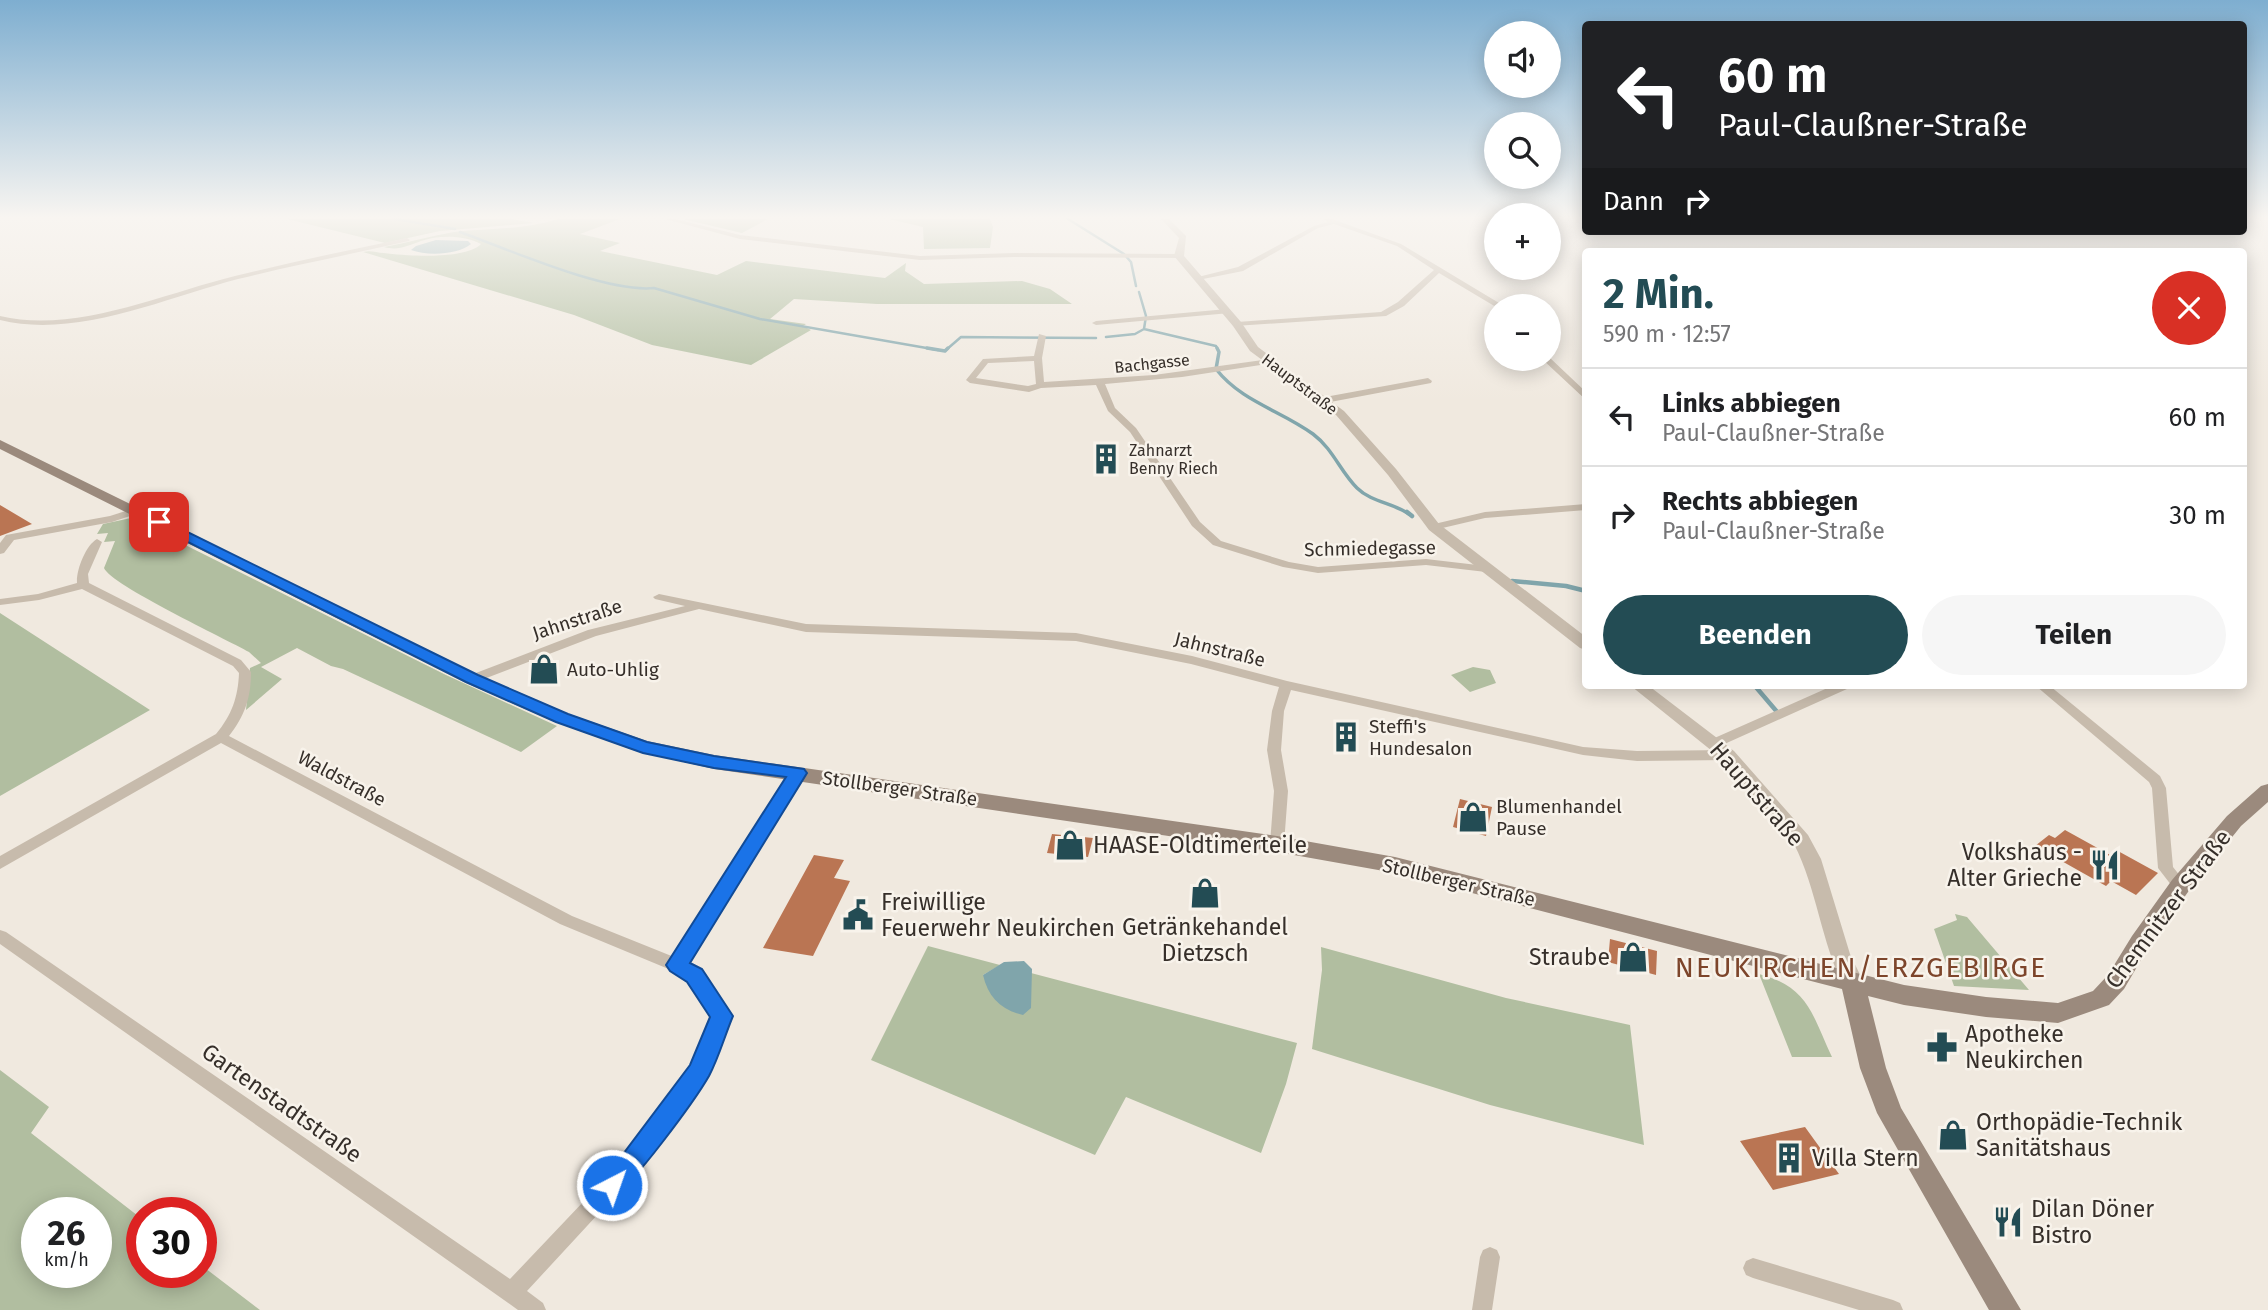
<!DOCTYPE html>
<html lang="de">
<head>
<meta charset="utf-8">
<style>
	body { margin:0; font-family:"Fira Sans",sans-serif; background:#f6f6f6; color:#202124; height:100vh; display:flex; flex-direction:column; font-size:26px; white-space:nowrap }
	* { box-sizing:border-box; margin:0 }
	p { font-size:23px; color:#757577 }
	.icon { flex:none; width:38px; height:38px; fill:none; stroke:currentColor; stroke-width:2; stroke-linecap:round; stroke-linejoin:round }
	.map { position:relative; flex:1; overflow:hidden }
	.side { position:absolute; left:1582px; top:248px; width:665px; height:441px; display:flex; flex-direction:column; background:#fff; border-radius:7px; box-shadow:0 4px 18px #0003 }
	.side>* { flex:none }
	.top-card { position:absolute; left:1582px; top:21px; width:665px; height:214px; border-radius:7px; box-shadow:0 4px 18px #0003; background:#202124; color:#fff; overflow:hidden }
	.buttons { position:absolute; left:1484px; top:21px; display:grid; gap:14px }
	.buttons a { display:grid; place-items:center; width:77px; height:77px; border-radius:50%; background:#fff; box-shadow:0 4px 18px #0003; font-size:35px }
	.speed { position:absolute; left:21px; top:1197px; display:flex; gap:14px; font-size:35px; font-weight:700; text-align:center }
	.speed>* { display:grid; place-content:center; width:91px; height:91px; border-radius:50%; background:#fff; box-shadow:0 4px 18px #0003; line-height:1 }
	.speed small { font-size:18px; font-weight:400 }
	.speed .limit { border:10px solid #d22; background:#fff; color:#111 }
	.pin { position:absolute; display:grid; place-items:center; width:60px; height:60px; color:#fff; margin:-30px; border-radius:14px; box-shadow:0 4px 10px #0006 }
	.me { position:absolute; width:77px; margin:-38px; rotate:41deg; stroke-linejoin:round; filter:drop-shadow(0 0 5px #0008) }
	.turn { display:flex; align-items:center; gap:24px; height:147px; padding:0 21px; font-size:32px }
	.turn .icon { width:91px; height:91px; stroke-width:2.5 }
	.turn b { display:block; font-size:49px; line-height:60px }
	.then { display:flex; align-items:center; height:66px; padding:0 21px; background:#0003; gap:14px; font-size:26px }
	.round { display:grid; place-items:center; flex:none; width:74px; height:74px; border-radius:37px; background:#f6f6f6 }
	.head { display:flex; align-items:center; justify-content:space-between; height:119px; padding:0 21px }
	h1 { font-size:42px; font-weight:700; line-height:52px; color:#234c54 }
	.button { display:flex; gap:14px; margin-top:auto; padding:14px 21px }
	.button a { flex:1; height:80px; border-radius:42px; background:#234c54; color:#fff; font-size:28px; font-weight:700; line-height:80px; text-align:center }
	.button a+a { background:#f6f6f6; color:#202124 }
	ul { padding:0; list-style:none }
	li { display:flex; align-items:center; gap:21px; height:98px; padding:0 21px; border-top:2px solid #e0e0e0 }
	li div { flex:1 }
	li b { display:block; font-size:26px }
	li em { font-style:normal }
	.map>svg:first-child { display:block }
</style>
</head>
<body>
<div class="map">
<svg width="2268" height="1310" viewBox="0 0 2268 1310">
	<rect width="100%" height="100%" fill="#f0e9df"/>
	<path fill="#b1bea0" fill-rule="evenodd" d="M 287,219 L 512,219 L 534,223 L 440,231 L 385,243 Z
		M 558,219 L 620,219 L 580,234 L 620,243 L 600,251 L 717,275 L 746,261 L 885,278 L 906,263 L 905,271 L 924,284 L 1022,281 L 1050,289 L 1072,304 L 877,304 L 794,299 L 770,319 L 806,324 L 803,326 L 811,330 L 751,365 L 652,345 L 574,315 L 363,252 C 372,250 376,253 384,253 C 406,256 465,260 481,244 C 464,235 439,235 421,241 C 407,246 398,251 384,247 C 407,243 430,236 454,232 C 490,228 523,230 558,219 Z
		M 683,219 L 768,219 L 742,233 Z
		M 889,219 L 990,219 L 993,227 L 990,248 L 924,249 L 923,227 Z
		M 131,518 L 446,675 L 557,726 L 521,752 L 343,669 L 331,666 L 297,648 L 261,667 L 282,679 L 246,710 L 250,668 L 261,663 L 249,652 C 226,639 111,585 104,568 L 115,541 L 104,542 L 108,533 L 97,534 L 103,524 Z
		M 0,613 L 150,710 L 0,796 Z
		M 1473,667 L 1490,670 L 1496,683 L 1470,692 L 1451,675 Z
		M 1955,914 L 1967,917 L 2029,990 L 1954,986 L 1934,929 L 1957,920 Z
		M 928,946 L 1000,965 L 983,975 L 1030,1008 L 1031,973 L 1297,1043 L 1286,1084 L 1261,1153 L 1126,1097 L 1095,1155 L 871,1060 Z
		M 1321,947 L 1506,998 L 1630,1025 L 1644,1145 L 1490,1105 L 1312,1049 L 1322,970 Z
		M 1759,974 C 1809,987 1812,1015 1832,1057 L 1792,1057 Z
		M 0,1070 L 49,1107 L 31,1133 L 142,1219 L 142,1272 L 201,1272 L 201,1265 L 260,1310 L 0,1310 ZM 37,1213 L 96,1213 L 96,1272 L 37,1272 Z"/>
	<path fill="#80a5ab" d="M 436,240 L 468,241 L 471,244 C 458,255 427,256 411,250 L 416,246 Z
		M 1024,961 L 1032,969 L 1031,1008 L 1023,1015 C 1001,1010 988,997 983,975 L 1004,962 Z"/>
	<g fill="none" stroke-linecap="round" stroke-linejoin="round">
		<path stroke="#80a5ab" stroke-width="2.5" d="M 395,219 L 455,229
			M 1068,219 L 1124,254 L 1131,262 L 1136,286
			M 460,232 C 508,249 606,293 654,288 L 760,319 L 938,350
			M 1139,292 L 1146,316 L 1144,329 L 1216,346 L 1218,350
			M 1106,337 L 1135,334 L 1144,329
			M 946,350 L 961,337 L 1096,338"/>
		<path stroke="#80a5ab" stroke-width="3.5" d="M 927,348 L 945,351 L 948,348
			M 1217,348 L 1219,352 L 1216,369 C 1242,402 1280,410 1313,434 C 1333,449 1340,471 1357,488 C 1371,502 1393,503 1409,514"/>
		<path stroke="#80a5ab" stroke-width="4.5" d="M 1407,512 L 1412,516
			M 1512,581 L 1566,586 L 1586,591
			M 1755,686 L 1778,713"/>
	</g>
	<path fill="#ba7553" d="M 0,505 L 32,524 L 0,536 Z
		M 1340,728 L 1354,731 L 1351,746 L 1337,744 Z
		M 1460,799 L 1492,807 L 1486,836 L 1453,827 Z
		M 2065,830 L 2112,856 L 2118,851 L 2158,873 L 2136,895 L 2111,881 L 2106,886 L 2035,846 L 2049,835 L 2055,838 Z
		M 1052,834 L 1093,838 L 1088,857 L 1047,853 Z
		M 814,855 L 844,860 L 834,878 L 850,881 L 813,956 L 763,948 Z
		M 1610,939 L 1657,951 L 1656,975 L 1608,962 Z
		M 1805,1127 L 1839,1174 L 1773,1190 L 1740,1141 Z"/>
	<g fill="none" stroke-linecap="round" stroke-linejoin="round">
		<path fill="#c7bbac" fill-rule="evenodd" d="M 665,219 L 675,219 L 740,235 L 920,256 L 1014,253 L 1179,254 L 1183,256 L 1179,258 L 1014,257 L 920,260 L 740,239 Z
			M 1323,219 L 1332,219 L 1401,244 L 1504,306 L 1496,307 L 1439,273 L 1404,306 L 1386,316 L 1234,326 L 1234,322 L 1237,322 L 1381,312 L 1398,302 L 1434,270 L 1397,246 L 1334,224 L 1318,228 L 1243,271 L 1198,280 L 1194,278 L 1238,267 L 1314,226 L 1328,222 Z
			M 407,238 L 410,240 L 409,241 C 352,254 295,265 238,279 C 165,298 76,339 0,320 L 0,316 C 75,334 162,294 235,276 C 292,262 349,250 407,238 Z
			M 1227,309 L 1231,311 L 1230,313 L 1096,325 L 1092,323 L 1096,321 Z
			M 1039,334 L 1046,336 L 1042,358 L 1044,382 L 1154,375 L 1270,359 L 1271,361 L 1267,364 L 1182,377 L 1105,384 L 1115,408 L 1136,428 L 1200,522 L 1221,541 L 1289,562 L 1318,567 L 1426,559 L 1486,566 L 1492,569 L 1486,572 L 1426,565 L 1318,573 L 1283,567 L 1213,545 L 1192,526 L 1130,432 L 1108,411 L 1096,385 L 1041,388 L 1029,392 L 970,383 L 966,380 L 983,359 L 1034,356 ZM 1034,361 L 1036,384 L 1028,386 L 976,378 L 988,363 Z
			M 1549,357 L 1586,392 L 1586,400 L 1542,359 Z
			M 1428,378 L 1432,381 L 1431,383 L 1325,403 L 1321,400 L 1325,397 Z
			M 1586,504 L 1586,510 L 1485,518 L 1434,530 L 1429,527 L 1430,525 L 1485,512 Z
			M 135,508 L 139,509 L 139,513 L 112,522 L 14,540 L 4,553 L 0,554 L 0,543 L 6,535 L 110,516 Z
			M 97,539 L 102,542 L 88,574 L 89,583 L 241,660 L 251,672 C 251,697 245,716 229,736 L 572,916 L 674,957 L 793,770 L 803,770 L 805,773 L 687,963 L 709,982 L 730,1016 L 705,1076 L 636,1173 L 527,1291 L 543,1303 L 546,1310 L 518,1310 L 504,1300 L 0,944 L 0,930 L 6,932 L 510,1279 L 622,1161 L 692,1066 L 713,1016 L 692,986 L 671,970 L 560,924 L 221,743 L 0,869 L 0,856 L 216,734 C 232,715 238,697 239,673 L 233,666 L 82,589 L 39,600 L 0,605 L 0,599 L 38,594 L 77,583 C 76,570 86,545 97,539 Z
			M 659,594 L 806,624 L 1076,633 L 1192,656 L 1287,681 L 1583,747 L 1637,751 L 1728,750 L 1733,752 L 1735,755 L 1733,758 L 1728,760 L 1637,761 L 1583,755 L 1291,690 L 1284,711 L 1281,750 L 1288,791 L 1284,844 L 1282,848 L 1277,849 L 1272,848 L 1270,844 L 1274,791 L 1267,750 L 1272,711 L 1279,687 L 1191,664 L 1076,641 L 806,632 L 699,609 L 596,636 L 476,682 L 468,682 L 466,679 L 468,676 L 588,630 L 685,606 L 655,599 L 653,597 Z
			M 1832,686 L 1849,686 L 1847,689 L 1720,746 L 1710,746 L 1708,743 L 1710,740 Z
			M 2036,686 L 2050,686 L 2160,776 L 2166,788 L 2173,867 L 2188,886 L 2185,890 L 2180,892 L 2175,890 L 2158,868 L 2152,788 L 2149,782 Z
			M 1490,1247 L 1497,1250 L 1500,1257 L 1492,1310 L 1472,1310 L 1480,1257 L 1483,1250 Z
			M 1753,1258 L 1893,1300 L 1900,1303 L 1903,1310 L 1859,1310 L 1753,1278 L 1746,1275 L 1743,1268 L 1746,1261 Z"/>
		<path fill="#c7bbac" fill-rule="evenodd" d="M 1161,219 L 1169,219 L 1186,236 L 1184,256 L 1241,322 L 1258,347 L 1344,411 L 1396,469 L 1439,524 L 1586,637 L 1586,650 L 1580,648 L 1429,530 L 1388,475 L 1336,415 L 1250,351 L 1233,326 L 1174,256 L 1179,238 Z
			M 1631,686 L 1649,686 L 1734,751 L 1808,835 L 1821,859 L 1850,954 L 1863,981 L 1860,987 L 1852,990 L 1844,987 C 1821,942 1817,889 1794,844 L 1722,759 Z"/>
		<path fill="#9b8a7d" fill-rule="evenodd" d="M 0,440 L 478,675 L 569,714 L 647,741 L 714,755 L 1277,836 L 1395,857 L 1904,985 L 1986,997 L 2058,1003 L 2093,991 L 2108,975 L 2132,936 L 2172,880 L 2227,816 L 2261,786 L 2268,784 L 2268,802 L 2241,826 L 2188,892 L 2148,948 L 2124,989 L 2109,1005 L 2058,1023 L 1986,1017 L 1904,1005 L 1868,996 L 1886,1068 L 1901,1108 L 2021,1310 L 1989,1310 L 1877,1113 L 1860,1068 L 1842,989 L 1395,873 L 1277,852 L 714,769 L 636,751 L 555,722 L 466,683 L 0,449 Z"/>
	</g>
	<linearGradient id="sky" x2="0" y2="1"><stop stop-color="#7eaed0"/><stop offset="0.54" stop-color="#f8f5f1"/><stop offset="1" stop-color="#f8f5f1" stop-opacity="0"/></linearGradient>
	<rect width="2268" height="402" fill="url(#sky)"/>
	<path fill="#1a73e8" stroke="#114b97" stroke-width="2" d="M 159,518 L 478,675 L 568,714 L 647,742 L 714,756 L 804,769 L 807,773 L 690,963 L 702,969 L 733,1016 C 725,1035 719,1057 709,1076 C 697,1097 631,1189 612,1196 L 603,1193 L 600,1185 L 603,1176 L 620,1158 L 690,1065 L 710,1017 L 687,982 L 670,971 L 666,965 L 786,777 L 714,768 L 643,753 L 556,722 L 466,682 L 154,525 L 154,519 Z"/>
	<defs>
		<g id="building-bare" transform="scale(2.415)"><path d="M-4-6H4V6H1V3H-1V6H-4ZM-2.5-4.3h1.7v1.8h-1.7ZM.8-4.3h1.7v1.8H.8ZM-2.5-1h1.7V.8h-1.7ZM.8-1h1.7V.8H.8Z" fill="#234c54" stroke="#f8f3eb" stroke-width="2.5" paint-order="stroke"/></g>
		<g id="shop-bare" transform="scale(2.415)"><path d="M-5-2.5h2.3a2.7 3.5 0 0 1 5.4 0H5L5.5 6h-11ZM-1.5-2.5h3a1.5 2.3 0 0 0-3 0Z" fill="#234c54" stroke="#f8f3eb" stroke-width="2.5" paint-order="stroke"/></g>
		<g id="restaurant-bare" transform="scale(2.415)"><path d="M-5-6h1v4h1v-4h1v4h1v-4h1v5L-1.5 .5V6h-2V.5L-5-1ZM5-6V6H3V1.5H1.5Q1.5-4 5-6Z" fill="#234c54" stroke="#f8f3eb" stroke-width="2.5" paint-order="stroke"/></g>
		<g id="civic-bare" transform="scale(2.415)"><path d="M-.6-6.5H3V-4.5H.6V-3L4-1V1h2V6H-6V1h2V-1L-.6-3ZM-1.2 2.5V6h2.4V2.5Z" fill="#234c54" stroke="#f8f3eb" stroke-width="2.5" paint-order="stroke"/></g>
		<g id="pharmacy-bare" transform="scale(2.415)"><path d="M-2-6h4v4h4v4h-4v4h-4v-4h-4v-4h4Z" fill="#234c54" stroke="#f8f3eb" stroke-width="2.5" paint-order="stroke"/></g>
	</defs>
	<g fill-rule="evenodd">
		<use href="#building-bare" x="1106" y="459"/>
		<use href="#shop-bare" x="544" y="669"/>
		<use href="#building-bare" x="1346" y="737"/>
		<use href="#shop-bare" x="1473" y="817"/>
		<use href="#shop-bare" x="1070" y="845"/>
		<use href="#restaurant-bare" x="2105" y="865"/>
		<use href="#shop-bare" x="1205" y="893"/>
		<use href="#civic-bare" x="858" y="915"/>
		<use href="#shop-bare" x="1633" y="957"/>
		<use href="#pharmacy-bare" x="1942" y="1047"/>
		<use href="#shop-bare" x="1953" y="1135"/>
		<use href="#building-bare" x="1789" y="1158"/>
		<use href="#restaurant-bare" x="2008" y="1222"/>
	</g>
	<g text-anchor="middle" stroke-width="5" stroke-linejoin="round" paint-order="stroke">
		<g font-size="16" fill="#362f2a" stroke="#f8f3eb">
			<text transform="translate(1152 363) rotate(-6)" y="6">Bachgasse</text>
			<text transform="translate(1300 384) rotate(37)" y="6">Hauptstraße</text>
		</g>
		<g font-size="16" fill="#362f2a" stroke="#f8f3eb" text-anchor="start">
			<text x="1129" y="456">Zahnarzt<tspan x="1129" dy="18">Benny Riech</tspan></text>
		</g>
		<g font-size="19" fill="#362f2a" stroke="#f8f3eb">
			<text transform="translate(1370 548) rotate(-1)" y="7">Schmiedegasse</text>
			<text transform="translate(577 619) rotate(-18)" y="7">Jahnstraße</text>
			<text transform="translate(1220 649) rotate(14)" y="7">Jahnstraße</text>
			<text transform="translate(342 778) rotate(28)" y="7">Waldstraße</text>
			<text transform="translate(900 788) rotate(8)" y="7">Stollberger Straße</text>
			<text transform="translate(1459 882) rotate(13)" y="7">Stollberger Straße</text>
		</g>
		<g font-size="19" fill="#362f2a" stroke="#f8f3eb" text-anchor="start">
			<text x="567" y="676">Auto-Uhlig</text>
			<text x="1369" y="733">Steffi's<tspan x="1369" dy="22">Hundesalon</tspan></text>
			<text x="1496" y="813">Blumenhandel<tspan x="1496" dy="22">Pause</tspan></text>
		</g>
		<g font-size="23" fill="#362f2a" stroke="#f8f3eb">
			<text transform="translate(1757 794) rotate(49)" y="8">Hauptstraße</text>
			<text transform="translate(2168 909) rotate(-53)" y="8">Chemnitzer Straße</text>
			<text transform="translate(282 1103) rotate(35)" y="8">Gartenstadtstraße</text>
		</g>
		<g font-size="23" fill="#362f2a" stroke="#f8f3eb" text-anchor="start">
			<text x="1093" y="853">HAASE-Oldtimerteile</text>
			<text x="2082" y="860" text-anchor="end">Volkshaus -<tspan x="2082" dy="26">Alter Grieche</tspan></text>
			<text x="881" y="910">Freiwillige<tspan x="881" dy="26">Feuerwehr Neukirchen</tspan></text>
			<text x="1205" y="935" text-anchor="middle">Getränkehandel<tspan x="1205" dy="26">Dietzsch</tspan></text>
			<text x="1610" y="965" text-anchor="end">Straube</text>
			<text x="1965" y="1042">Apotheke<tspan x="1965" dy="26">Neukirchen</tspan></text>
			<text x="1976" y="1130">Orthopädie-Technik<tspan x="1976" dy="26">Sanitätshaus</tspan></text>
			<text x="1812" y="1166">Villa Stern</text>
			<text x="2031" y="1217">Dilan Döner<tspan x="2031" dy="26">Bistro</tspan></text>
		</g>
		<g font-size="28" letter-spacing="2" fill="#7d452b" stroke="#f8f3eb">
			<text x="1861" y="977">NEUKIRCHEN/ERZGEBIRGE</text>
		</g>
	</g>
</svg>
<div class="buttons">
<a><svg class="icon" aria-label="sound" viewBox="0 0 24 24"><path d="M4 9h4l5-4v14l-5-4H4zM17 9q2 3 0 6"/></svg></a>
<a><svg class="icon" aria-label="search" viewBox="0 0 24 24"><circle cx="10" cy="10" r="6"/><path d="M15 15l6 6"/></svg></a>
<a>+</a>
<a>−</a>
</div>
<div class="speed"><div>26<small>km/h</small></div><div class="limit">30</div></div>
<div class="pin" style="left:159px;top:522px;background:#d93025"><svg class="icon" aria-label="arrive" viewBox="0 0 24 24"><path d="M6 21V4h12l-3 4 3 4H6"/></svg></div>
<svg class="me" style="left:612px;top:1185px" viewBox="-20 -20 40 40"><circle r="17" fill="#1a73e8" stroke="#fff" stroke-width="3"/><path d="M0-11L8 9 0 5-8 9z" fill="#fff"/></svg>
<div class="top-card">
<div class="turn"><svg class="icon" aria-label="left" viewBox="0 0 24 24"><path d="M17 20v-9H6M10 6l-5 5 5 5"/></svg><div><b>60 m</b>Paul-Claußner-Straße</div></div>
<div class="then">Dann<svg class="icon" aria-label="right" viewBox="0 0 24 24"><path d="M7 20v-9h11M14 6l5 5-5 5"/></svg></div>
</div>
<section class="side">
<div class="head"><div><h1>2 Min.</h1><p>590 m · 12:57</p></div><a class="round" style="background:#d93025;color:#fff"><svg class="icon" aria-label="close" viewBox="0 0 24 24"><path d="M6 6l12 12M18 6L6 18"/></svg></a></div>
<ul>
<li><svg class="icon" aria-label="left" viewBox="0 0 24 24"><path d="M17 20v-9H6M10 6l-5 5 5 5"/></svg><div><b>Links abbiegen</b><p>Paul-Claußner-Straße</p></div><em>60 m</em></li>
<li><svg class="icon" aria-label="right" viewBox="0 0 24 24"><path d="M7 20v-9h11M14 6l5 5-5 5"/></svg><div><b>Rechts abbiegen</b><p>Paul-Claußner-Straße</p></div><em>30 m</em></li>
</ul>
<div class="button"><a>Beenden</a><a>Teilen</a></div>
</section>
</div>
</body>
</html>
